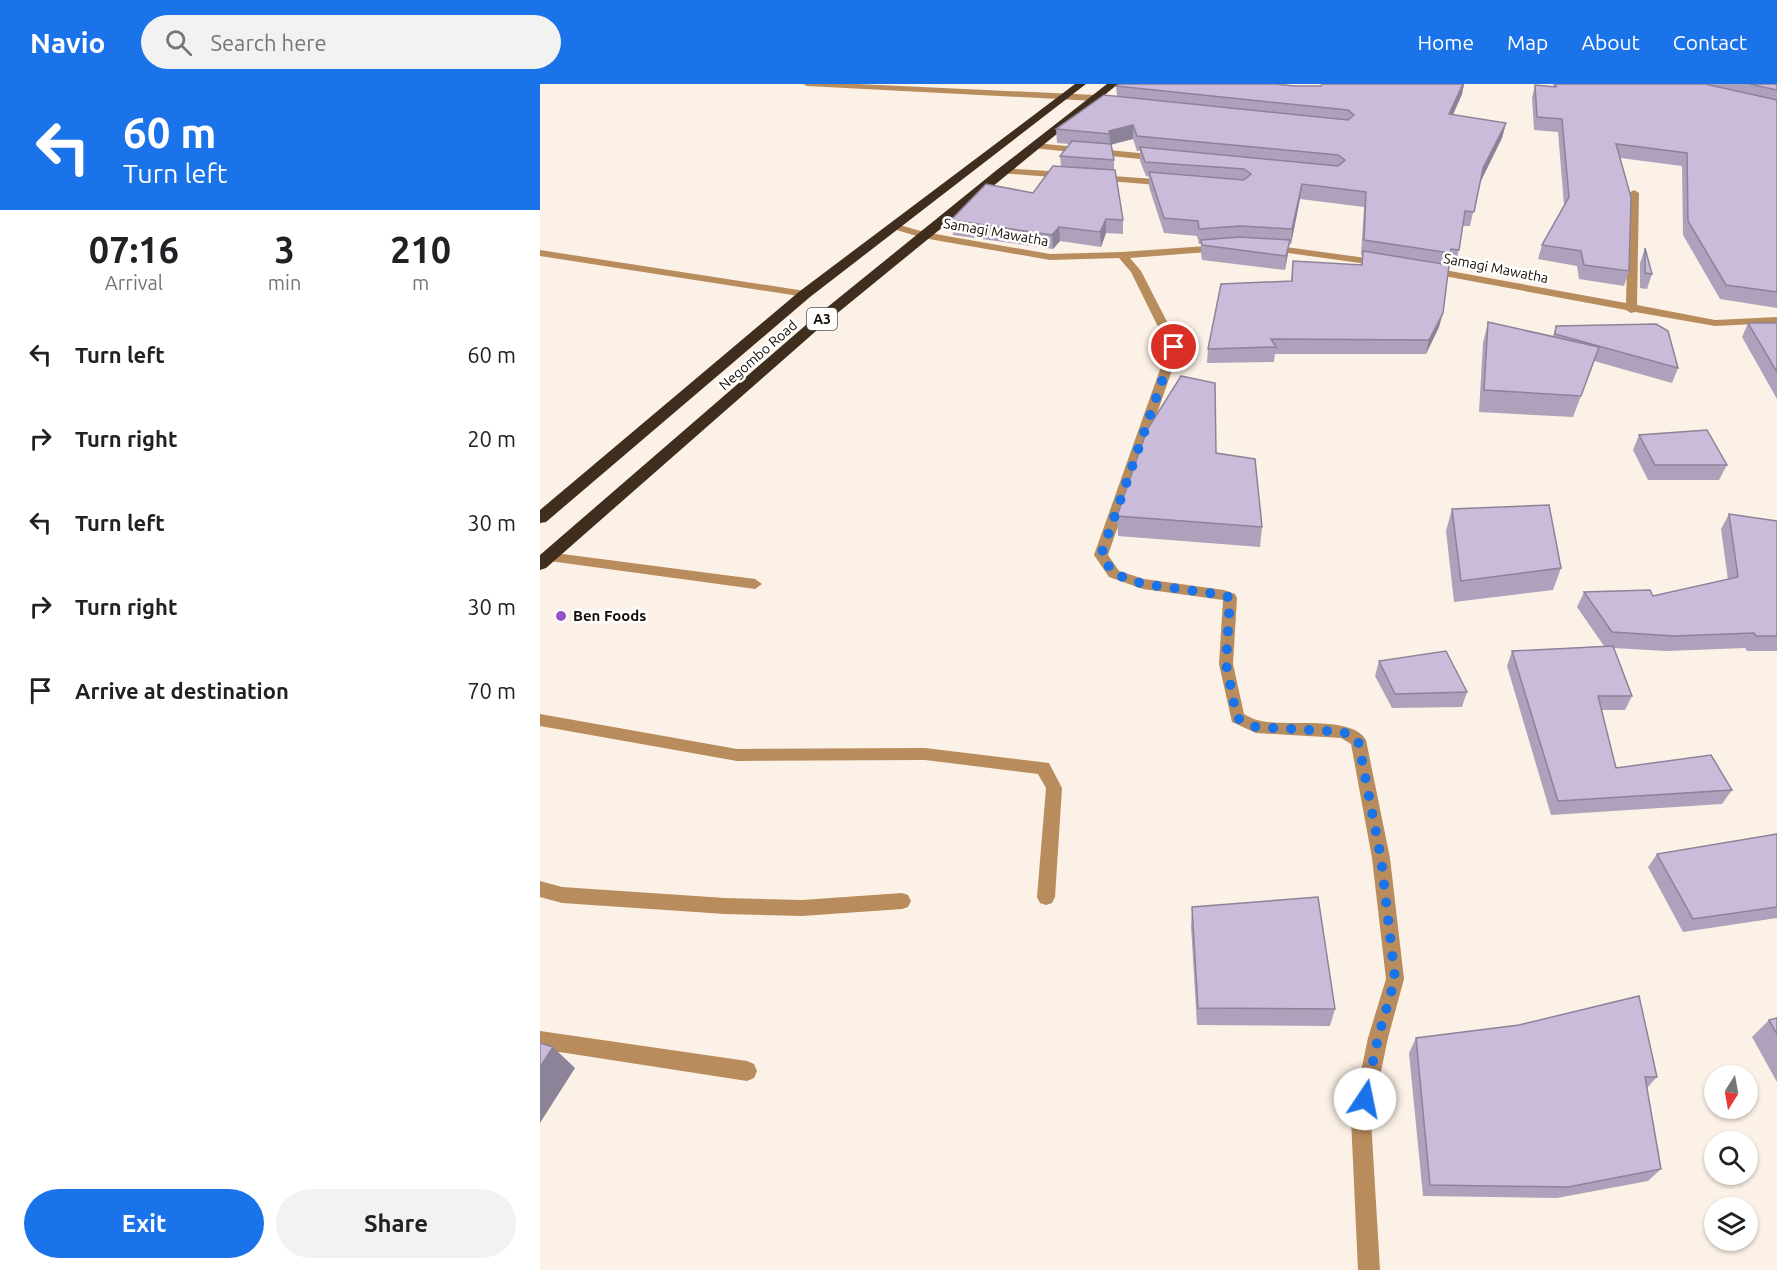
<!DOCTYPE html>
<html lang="en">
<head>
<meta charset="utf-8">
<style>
	body { margin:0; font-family:Ubuntu,sans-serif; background:#f2f2f2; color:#202124; height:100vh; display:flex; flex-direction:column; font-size:22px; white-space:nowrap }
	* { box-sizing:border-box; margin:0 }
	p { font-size:20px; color:#757577 }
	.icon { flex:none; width:33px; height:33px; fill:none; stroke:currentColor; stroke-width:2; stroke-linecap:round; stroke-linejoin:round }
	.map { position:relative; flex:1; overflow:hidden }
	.details { display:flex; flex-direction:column; background:#fff; width:540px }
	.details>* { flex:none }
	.top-card { background:#1a73e8; color:#fff; overflow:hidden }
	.needle { width:39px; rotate:191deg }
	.fabs { position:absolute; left:1164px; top:981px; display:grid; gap:12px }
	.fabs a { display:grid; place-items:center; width:54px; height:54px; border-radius:50%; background:#fff; box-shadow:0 2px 4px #0004; font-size:30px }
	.pin { position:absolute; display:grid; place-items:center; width:51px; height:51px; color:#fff; margin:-26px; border:3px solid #fff; border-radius:50%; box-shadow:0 2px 6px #0007 }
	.me { position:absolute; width:66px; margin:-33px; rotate:11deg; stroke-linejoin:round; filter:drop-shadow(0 0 4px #0008) }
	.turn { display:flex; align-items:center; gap:21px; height:126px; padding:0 24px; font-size:27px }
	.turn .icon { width:78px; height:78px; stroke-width:2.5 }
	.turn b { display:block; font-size:42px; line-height:51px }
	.eta { display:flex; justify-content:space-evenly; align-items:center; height:102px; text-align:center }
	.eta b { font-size:36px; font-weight:600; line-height:42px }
	.action { display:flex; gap:12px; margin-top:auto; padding:12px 24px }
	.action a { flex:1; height:69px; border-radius:36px; background:#1a73e8; color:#fff; font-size:24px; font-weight:600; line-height:69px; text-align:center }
	.action a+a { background:#f2f2f2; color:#202124 }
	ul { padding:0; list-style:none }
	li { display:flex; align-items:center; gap:18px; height:84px; padding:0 24px }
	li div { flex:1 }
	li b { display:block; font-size:22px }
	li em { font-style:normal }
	header { display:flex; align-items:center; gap:36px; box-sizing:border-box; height:84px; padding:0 30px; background:#1a73e8; color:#fff }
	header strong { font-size:28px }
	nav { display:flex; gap:33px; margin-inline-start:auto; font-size:21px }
	.search { width:420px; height:54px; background:#f2f2f2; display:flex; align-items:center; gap:15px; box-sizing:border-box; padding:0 21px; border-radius:33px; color:#757577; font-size:22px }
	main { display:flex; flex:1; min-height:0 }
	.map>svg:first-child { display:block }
</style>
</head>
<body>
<header>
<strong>Navio</strong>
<div class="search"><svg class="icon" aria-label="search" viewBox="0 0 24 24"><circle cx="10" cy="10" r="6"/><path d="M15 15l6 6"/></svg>Search here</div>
<nav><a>Home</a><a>Map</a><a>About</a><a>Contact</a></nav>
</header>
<main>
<section class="details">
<div class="top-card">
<div class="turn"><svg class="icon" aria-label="left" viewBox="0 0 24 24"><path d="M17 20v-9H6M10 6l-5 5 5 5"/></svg><div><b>60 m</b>Turn left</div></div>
</div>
<div class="eta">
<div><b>07:16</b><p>Arrival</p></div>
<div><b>3</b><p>min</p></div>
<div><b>210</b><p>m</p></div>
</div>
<ul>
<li><svg class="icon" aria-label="left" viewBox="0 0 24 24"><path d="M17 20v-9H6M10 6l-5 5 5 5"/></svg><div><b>Turn left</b></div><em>60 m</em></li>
<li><svg class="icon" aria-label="right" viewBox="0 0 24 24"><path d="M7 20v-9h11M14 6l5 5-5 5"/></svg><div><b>Turn right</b></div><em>20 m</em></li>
<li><svg class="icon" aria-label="left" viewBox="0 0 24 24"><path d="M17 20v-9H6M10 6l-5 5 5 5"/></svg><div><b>Turn left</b></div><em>30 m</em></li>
<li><svg class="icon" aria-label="right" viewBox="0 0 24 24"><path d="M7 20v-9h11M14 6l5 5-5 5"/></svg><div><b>Turn right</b></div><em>30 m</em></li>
<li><svg class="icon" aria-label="arrive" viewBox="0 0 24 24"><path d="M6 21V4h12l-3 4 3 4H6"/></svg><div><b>Arrive at destination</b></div><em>70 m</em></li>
</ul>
<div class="action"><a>Exit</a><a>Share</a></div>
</section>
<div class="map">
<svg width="1237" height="1186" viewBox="0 0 1237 1186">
	<rect width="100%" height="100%" fill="#fcf1e6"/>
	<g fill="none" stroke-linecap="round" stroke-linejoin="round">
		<path fill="#b98c5d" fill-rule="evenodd" d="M 263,0 L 318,0 L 556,11 L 560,14 L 556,17 L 267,2 Z
			M 495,59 L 620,71 L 625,74 L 620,77 L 492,64 L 491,62 Z
			M 462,84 L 525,88 L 530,91 L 525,94 L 459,89 L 457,87 Z
			M 558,91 L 630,96 L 635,99 L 630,102 L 555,96 L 553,94 Z
			M 1094,106 L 1099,109 L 1097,221 L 1175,236 L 1237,233 L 1237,239 L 1175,242 L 1095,228 L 1091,229 L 1086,226 L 888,189 L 883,186 L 888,183 L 1086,219 L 1089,109 Z
			M 353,139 L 384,148 L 510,170 L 582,168 L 680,161 L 685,164 L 680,167 L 590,174 L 601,187 L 640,263 L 568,471 L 579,487 L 604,495 L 684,506 L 695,510 L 697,514 L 693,580 L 704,630 C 708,632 713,635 717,636 C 742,644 812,630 826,656 L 850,774 L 864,895 L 848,954 L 831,1035 L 840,1186 L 818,1186 L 811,1035 L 828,954 L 846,895 L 832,774 L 811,660 L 801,654 L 716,649 L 692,638 L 679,580 L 683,516 L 603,505 L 569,493 L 554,471 L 628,263 L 591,188 L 579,174 L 510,176 L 383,154 L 350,144 L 348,142 Z
			M 731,161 L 841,176 L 846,179 L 841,182 L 727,166 L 727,162 Z
			M 0,166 L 265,207 L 270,210 L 265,213 L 0,172 Z
			M 7,468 L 215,495 L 222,500 L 215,505 L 2,476 L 0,473 Z
			M 0,630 L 197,665 L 385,664 L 509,679 L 522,704 L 515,813 L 512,819 L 506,821 L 500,819 L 497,813 L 506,704 L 498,690 L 385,676 L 197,677 L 0,642 Z
			M 0,797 L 22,803 L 185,814 L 262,816 L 362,809 L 368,811 L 371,817 L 368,823 L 362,825 L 262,832 L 185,830 L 22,819 L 0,813 Z
			M 0,947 L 207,977 L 214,980 L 217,987 L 214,994 L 207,997 L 0,965 Z"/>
		<path fill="#3f2e1d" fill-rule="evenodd" d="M 535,0 L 546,0 L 270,213 L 6,438 L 0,439 L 0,426 L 260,207 Z
			M 567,0 L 578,0 L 284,240 L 6,484 L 0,486 L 0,471 L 274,234 L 458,85 Z"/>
	</g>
	<path fill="#aea1bb" d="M 782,0 L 924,0 L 922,10 L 913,31 L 966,39 L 962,54 L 940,98 L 930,142 L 923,142 L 916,181 L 908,180 L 899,243 L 886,270 L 735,270 L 734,278 L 667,279 L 668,265 L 751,197 L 753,177 L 821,181 L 822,171 L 821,171 L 824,123 L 760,115 L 751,160 L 749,160 L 745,186 L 662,176 L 661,170 L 661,160 L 659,160 L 657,152 L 624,149 L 609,103 L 609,93 L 606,92 L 600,77 L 600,67 L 597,67 L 593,55 L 571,60 L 574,76 L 574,86 L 583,136 L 583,150 L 566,149 L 561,163 L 520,157 L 513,165 L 413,151 L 411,136 L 493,109 L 521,82 L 520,72 L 529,60 L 517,59 L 516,45 L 577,12 L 576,2 L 781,2 Z
		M 1013,0 L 1237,0 L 1237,224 L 1180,215 L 1143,151 L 1142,82 L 1080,74 L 1089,187 L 1084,202 L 1039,195 L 1037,182 L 998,175 L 1002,161 L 1024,121 L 1018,48 L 994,46 L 992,14 L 995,1 L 1013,2 Z
		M 1105,164 L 1112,190 L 1107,205 L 1100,204 L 1100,179 Z
		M 948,238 L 1013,252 L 1016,242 L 1138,284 L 1132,299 L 1054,277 L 1033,333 L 939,328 L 943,259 Z
		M 1208,239 L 1237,239 L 1237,315 L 1202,253 Z
		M 1099,351 L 1187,381 L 1179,396 L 1108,396 L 1093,366 Z
		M 676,369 L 722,443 L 720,463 L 578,452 L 577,432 Z
		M 912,425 L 1021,484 L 1013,506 L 914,518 L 906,447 Z
		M 1189,430 L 1237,437 L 1237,567 L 1207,567 L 1205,564 L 1126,567 L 1074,564 L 1092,612 L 1085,626 L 1061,626 L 1076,684 L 1192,706 L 1182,720 L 1011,731 L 967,582 L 972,567 L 1064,562 L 1037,523 L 1044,508 L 1113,512 L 1188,496 L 1181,445 Z
		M 839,577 L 927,608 L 922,623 L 852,624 L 835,592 Z
		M 1237,750 L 1237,834 L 1143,848 L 1108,783 L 1117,770 Z
		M 652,823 L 795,925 L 790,942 L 657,941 L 651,842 Z
		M 1237,934 L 1237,998 L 1212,953 L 1229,936 Z
		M 876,954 L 1117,993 L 1107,1004 L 1121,1085 L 1108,1097 L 1017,1114 L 883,1112 L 869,969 Z"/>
	<path fill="#8d8399" d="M 923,0 L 924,0 L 922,10 L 907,44 L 909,30 Z
		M 966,39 L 962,54 L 940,99 L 943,84 Z
		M 593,41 L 593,55 L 570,61 L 569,47 Z
		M 762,100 L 760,115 L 751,160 L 752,145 Z
		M 566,135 L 566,149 L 561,163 L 560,148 Z
		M 519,143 L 520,157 L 513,165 L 512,151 Z
		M 750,156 L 748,170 L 745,186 L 746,172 Z
		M 903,229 L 899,243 L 886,270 L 889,256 Z
		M 13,963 L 35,984 L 0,1039 L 0,983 Z"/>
	<path fill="#cabbda" stroke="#8d8399" stroke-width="1.5" d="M 579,0 L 736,0 L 754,2 L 781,2 L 782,0 L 923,0 L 909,30 L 966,39 L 943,84 L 934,128 L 925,127 L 919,166 L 911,165 L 910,169 L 824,156 L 826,108 L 762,100 L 752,145 L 700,142 L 659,145 L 658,137 L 624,134 L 609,88 L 704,96 L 711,90 L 704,85 L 605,78 L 600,63 L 798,82 L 805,76 L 798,71 L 597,52 L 593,41 L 569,47 L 570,50 L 516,45 L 564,11 L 808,36 L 814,31 L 808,26 L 576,2 Z
		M 1016,0 L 1165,0 L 1237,16 L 1237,208 L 1186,201 L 1148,137 L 1147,69 L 1076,60 L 1091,113 L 1089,187 L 1044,181 L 1041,167 L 1002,161 L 1029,113 L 1022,35 L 997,33 L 995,1 L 1016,3 Z
		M 1209,0 L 1237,0 L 1237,6 Z
		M 532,57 L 571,60 L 574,76 L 520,72 Z
		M 513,82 L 575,86 L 583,136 L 566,135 L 560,148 L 519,143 L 512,151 L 411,136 L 446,100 L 493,109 Z
		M 700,153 L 750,156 L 746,172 L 662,161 L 661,156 Z
		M 1105,164 L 1112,190 L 1105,189 Z
		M 823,167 L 909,181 L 903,229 L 889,256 L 731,255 L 736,263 L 668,265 L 681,200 L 752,197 L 753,177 L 822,181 Z
		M 948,238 L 1059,263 L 1041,312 L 944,306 Z
		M 1208,239 L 1237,239 L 1237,288 Z
		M 1116,240 L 1128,247 L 1138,284 L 1015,250 L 1016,242 Z
		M 641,292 L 675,299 L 676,369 L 715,375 L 722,443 L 577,432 L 607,346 Z
		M 1167,346 L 1187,381 L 1115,381 L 1099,351 Z
		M 1009,421 L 1021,484 L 921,497 L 912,425 Z
		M 1189,430 L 1237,437 L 1237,552 L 1216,552 L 1214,549 L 1134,552 L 1072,548 L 1044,508 L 1110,506 L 1113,512 L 1198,493 Z
		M 1073,562 L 1092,612 L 1058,612 L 1076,684 L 1171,671 L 1192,706 L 1018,717 L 972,567 Z
		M 906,567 L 927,608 L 855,610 L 839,577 Z
		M 1237,750 L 1237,823 L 1153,835 L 1117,770 Z
		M 778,813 L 795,925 L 658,924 L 652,823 Z
		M 1099,912 L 1117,993 L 1105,993 L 1121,1085 L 1028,1103 L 890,1101 L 876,954 L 979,941 Z
		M 1237,934 L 1237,950 L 1229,936 Z
		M 0,959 L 13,963 L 0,983 Z"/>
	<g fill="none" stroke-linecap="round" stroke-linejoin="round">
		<path stroke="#1a73e8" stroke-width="10" stroke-dasharray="0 18" d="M 634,263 L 561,471 L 574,490 L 603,500 L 684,511 L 690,514 L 686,580 L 697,634 L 716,643 L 803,648 L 818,656 L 841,774 L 855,895 L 838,954 L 825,1015"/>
	</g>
	<circle fill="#9252c8" stroke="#fff" stroke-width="2" cx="21" cy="532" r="6"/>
	<g text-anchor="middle" stroke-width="5" stroke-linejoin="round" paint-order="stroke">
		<g font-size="14" fill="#150c04" stroke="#fff">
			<text transform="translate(456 148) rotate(10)" y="5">Samagi Mawatha</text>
			<text transform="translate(956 184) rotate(11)" y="5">Samagi Mawatha</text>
			<text transform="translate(218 271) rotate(-41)" y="5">Negombo Road</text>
		</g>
		<rect fill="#fff" stroke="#5b554f" stroke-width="1.5" x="267" y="224" width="30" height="22" rx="4.5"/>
		<g font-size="14" font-weight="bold" fill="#150c04">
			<text x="282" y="240">A3</text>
		</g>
		<g font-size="15" font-weight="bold" fill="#150c04" stroke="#fff" text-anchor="start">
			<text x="33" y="537">Ben Foods</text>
		</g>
	</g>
</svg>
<div class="fabs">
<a><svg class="needle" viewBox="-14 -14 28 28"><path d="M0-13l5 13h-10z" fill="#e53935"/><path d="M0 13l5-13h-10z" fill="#757577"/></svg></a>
<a><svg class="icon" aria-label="search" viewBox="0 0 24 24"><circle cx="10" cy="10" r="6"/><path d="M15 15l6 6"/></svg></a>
<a><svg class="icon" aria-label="layers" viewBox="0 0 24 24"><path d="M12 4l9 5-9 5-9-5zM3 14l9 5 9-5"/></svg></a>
</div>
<div class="pin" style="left:634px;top:263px;background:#d93025"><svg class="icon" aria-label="arrive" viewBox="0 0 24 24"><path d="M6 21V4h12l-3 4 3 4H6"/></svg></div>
<svg class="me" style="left:825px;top:1015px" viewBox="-20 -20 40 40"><circle r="19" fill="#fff"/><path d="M0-13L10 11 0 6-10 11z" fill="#1a73e8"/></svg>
</div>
</main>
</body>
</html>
